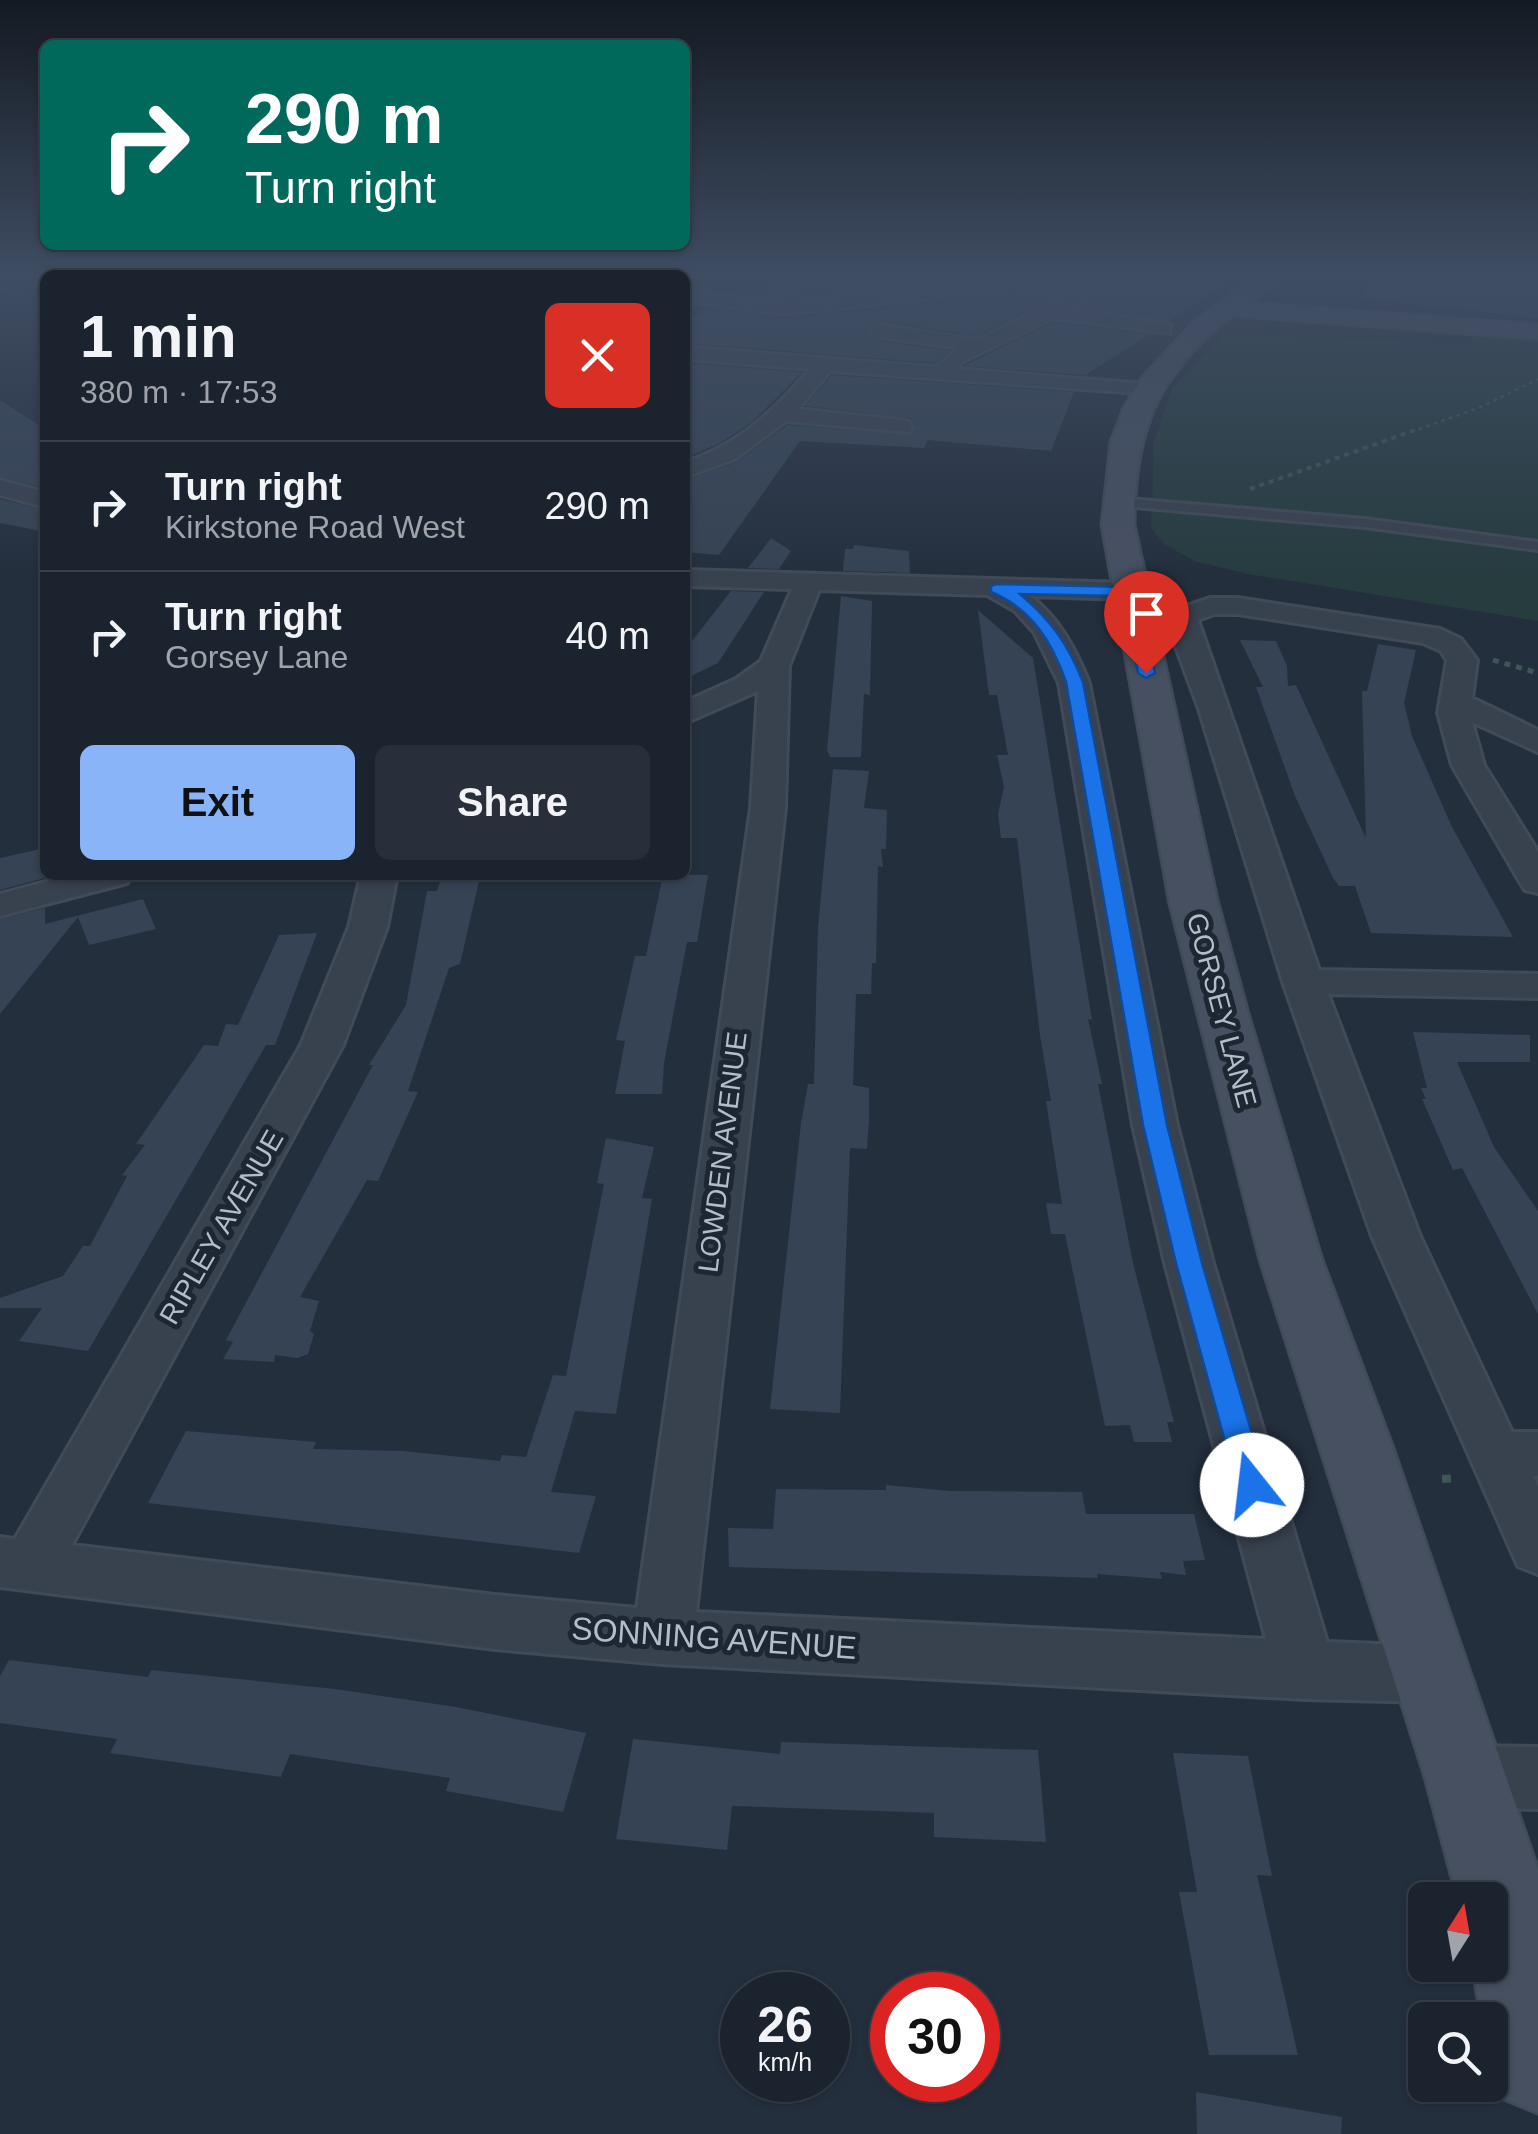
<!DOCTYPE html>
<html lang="en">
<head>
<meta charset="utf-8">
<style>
	body { margin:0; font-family:Helvetica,sans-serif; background:#282f3a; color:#f1f3f6; height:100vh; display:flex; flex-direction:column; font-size:38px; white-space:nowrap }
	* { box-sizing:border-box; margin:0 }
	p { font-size:32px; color:#a0a4aa }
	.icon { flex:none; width:55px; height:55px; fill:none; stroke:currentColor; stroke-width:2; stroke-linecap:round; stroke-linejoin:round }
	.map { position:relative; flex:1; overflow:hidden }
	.panel { position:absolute; left:40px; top:270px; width:650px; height:610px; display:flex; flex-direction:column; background:#1b232e; border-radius:15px; box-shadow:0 2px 8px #0004,0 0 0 2px #39404a }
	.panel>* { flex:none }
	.banner { position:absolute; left:40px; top:40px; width:650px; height:210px; border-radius:15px; box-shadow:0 2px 8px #0004,0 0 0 2px #39404a; background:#00695c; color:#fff; overflow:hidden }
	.needle { width:65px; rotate:11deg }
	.buttons { position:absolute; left:1408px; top:1882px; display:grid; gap:20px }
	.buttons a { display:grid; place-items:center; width:100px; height:100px; border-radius:15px; background:#1b232e; box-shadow:0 2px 8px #0004,0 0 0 2px #39404a; font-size:50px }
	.speed { position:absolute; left:720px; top:1972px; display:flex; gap:20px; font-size:50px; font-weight:700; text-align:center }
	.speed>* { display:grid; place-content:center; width:130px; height:130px; border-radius:50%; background:#1b232e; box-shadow:0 2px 8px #0004,0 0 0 2px #39404a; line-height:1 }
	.speed small { font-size:25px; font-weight:400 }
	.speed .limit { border:15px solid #d22; background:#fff; color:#111 }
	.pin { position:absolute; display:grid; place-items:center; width:85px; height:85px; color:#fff; margin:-102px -42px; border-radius:50% 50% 50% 0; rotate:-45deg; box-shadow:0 0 10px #0007 }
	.pin .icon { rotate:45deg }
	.me { position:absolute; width:110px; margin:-55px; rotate:344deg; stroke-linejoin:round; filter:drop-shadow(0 0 8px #0008) }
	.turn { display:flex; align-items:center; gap:35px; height:210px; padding:0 40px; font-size:45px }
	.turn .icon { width:130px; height:130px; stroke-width:2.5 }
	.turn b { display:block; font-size:70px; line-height:85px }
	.round { display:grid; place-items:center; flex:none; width:105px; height:105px; border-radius:15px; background:#282f3a }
	.summary { display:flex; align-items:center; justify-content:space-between; height:170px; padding:0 40px }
	h1 { font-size:60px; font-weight:800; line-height:75px }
	.button { display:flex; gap:20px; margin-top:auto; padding:20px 40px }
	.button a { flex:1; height:115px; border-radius:15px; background:#8ab4f8; color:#111; font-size:40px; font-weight:800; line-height:115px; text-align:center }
	.button a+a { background:#282f3a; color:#f1f3f6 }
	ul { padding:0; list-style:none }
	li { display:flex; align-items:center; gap:30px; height:130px; padding:0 40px; border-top:2px solid #39404a }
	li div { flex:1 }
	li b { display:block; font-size:38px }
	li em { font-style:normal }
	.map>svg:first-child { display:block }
</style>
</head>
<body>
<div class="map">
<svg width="1538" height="2134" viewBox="0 0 1538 2134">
	<rect width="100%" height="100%" fill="#242f3e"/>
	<path fill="#263c3f" d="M 1471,329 L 1538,335 L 1538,621 L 1248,574 L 1194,561 L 1164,544 L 1151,528 L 1154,441 L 1172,388 L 1224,334 L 1473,344 Z"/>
	<path fill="#364354" d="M 791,277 L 993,277 L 782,298 L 748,294 Z
		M 1126,277 L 1237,277 L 1169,321 L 1080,307 Z
		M 1366,277 L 1462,277 L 1538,296 L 1538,318 L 1365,299 Z
		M 1036,279 L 1077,285 L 978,336 L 881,321 L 866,330 L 879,341 L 950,351 L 935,363 L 685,343 L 685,319 L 713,308 L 782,318 L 995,296 Z
		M 1054,322 L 1150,334 L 1085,375 L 964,366 Z
		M 685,363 L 802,372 L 752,422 L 720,443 L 685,458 Z
		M 832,375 L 1074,392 L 1051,451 L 928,440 L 924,448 L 800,441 L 719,555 L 685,552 L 685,480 L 737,462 L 787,425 L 912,434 L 915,425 L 910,418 L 805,406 Z
		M 0,400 L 45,429 L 45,488 L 0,477 Z
		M 0,499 L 45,510 L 45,532 L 0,523 Z
		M 771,538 L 791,551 L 779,569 L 748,568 Z
		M 854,545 L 909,551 L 910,573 L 843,571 L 845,549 L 853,549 Z
		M 731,591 L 764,592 L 718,663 L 685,679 L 685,650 Z
		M 841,596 L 872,601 L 870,695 L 864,694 L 861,757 L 830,757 L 827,750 Z
		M 978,610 L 1033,658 L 1092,1020 L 1088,1019 L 1102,1084 L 1098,1084 L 1133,1263 L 1174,1422 L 1167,1422 L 1172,1442 L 1134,1442 L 1130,1425 L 1105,1426 L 1065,1234 L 1051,1234 L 1046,1203 L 1062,1204 L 1046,1101 L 1051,1101 L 1040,1035 L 1017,838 L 1001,838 L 998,814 L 1004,787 L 997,755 L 1008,755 L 997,695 L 989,695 Z
		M 1240,640 L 1276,641 L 1287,666 L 1288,686 L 1296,685 L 1366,838 L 1362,691 L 1367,691 L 1378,644 L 1416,650 L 1404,703 L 1412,736 L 1452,827 L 1513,937 L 1371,933 L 1355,886 L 1339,886 L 1333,878 L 1295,796 L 1256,687 L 1263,687 Z
		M 833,769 L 869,771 L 864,808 L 887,810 L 886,849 L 881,849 L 883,867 L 878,866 L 876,963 L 872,963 L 871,994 L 856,994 L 853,1085 L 869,1088 L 869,1120 L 867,1149 L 850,1148 L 840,1413 L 770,1409 L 801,1123 L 808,1084 L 814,1084 L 818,927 Z
		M 45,848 L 45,878 L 0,890 L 0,858 Z
		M 663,875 L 708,875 L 697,942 L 687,942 L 664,1063 L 662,1094 L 615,1094 L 625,1041 L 616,1040 L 635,956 L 646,956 Z
		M 479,881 L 460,964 L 449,968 L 408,1091 L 418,1092 L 378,1181 L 367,1180 L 300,1297 L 319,1301 L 310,1331 L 314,1334 L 308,1354 L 297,1358 L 275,1355 L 274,1362 L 223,1359 L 233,1342 L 226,1340 L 373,1065 L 369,1065 L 406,1005 L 427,891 L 437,891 L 440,882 Z
		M 143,899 L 156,929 L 89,945 L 78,917 L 0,1014 L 0,919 L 45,908 L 45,924 Z
		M 317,933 L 275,1045 L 266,1045 L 88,1351 L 19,1341 L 42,1308 L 0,1308 L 0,1298 L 63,1276 L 83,1246 L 90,1246 L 127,1176 L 122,1175 L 145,1145 L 136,1144 L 204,1045 L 218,1046 L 226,1024 L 238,1025 L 279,935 Z
		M 1413,1032 L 1530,1035 L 1530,1062 L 1457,1062 L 1494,1147 L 1538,1211 L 1538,1314 L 1462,1168 L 1453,1170 L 1422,1099 L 1426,1099 L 1421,1088 L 1427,1088 Z
		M 606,1138 L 654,1147 L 642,1198 L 652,1199 L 616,1414 L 575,1411 L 551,1492 L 596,1496 L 579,1553 L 148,1503 L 186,1431 L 316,1442 L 313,1449 L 403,1451 L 500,1461 L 502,1455 L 526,1457 L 553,1375 L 566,1376 L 604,1184 L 597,1183 Z
		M 886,1485 L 950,1491 L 1082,1492 L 1086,1514 L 1194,1514 L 1205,1560 L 1183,1561 L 1186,1575 L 1160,1572 L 1162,1579 L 1097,1574 L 1098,1578 L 729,1567 L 728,1528 L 773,1529 L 776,1489 L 886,1490 Z
		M 9,1660 L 148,1677 L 151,1670 L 335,1689 L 456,1707 L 586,1733 L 563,1812 L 446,1791 L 450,1778 L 290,1754 L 281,1777 L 110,1753 L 117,1739 L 0,1723 L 0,1676 Z
		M 633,1739 L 780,1754 L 781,1742 L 1038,1750 L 1046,1842 L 934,1837 L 934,1813 L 732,1806 L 727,1850 L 616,1839 Z
		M 1173,1753 L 1248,1756 L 1272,1876 L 1257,1875 L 1298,2055 L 1209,2055 L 1179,1892 L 1197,1892 Z
		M 1196,2092 L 1342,2117 L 1341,2134 L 1197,2134 Z"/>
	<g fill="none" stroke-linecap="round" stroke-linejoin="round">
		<g stroke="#414a57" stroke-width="6">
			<path id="lane" d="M 1117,498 L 1365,519 L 1538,542 L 1538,550 L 1365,527 L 1112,505 L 1112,499 Z"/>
		</g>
		<g stroke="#414a57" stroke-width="6">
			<path id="street" d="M 1004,277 L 1029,277 L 995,292 L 782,314 L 685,301 L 685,291 L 782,302 L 992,282 Z
				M 1100,277 L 1122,277 L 1069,309 L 1163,323 L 1170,325 L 1170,333 L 1053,318 L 963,361 L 957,369 L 1145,384 L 1152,386 L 1155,390 L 1152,394 L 830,371 L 798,409 L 901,420 L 909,422 L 912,427 L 909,432 L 786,421 L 735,459 L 685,477 L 685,462 C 737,446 776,410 810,369 L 685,359 L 685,347 L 936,367 L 959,348 L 880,337 L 870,331 L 880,325 L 979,340 Z
				M 1466,277 L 1507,277 L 1538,283 L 1538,293 Z
				M 0,480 L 45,492 L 45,507 L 0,495 Z
				M 685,570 L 1129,583 L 1143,591 L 1129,599 L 1030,596 C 1059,618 1076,650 1089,683 L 1177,1125 L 1213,1263 L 1327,1642 L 1432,1646 L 1454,1654 L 1463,1674 L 1454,1694 L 1432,1702 L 1305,1699 L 663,1664 L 495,1649 L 0,1587 L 0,1537 L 15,1539 L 301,1045 L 349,927 L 361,875 L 397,875 L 387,927 L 343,1045 L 72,1545 L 495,1595 L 637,1608 L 751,808 L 758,691 L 685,723 L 685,702 L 736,679 L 761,661 L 792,589 L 685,586 ZM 819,590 L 987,595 L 1015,611 L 1034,632 L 1059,683 L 1133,1125 L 1165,1263 L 1266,1639 L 696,1612 L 785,808 L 789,666 Z
				M 1210,598 L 1238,598 L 1440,629 L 1461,639 L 1477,660 L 1472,698 L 1538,730 L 1538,752 L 1472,722 L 1484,765 L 1538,852 L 1538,893 L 1525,890 L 1520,882 L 1452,765 L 1438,713 L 1447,660 L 1441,651 L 1423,643 L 1238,614 L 1214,614 L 1198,620 L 1319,970 L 1538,974 L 1538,998 L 1328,994 L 1420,1236 L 1512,1432 L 1538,1432 L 1538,1476 L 1533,1476 L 1538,1487 L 1538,1574 L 1518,1566 L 1372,1236 L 1283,982 L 1199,709 L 1169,628 L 1174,610 Z
				M 72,875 L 132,875 L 127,883 L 0,916 L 0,894 Z
				M 1467,1746 L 1538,1747 L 1538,1809 L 1467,1808 L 1444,1799 L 1434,1777 L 1444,1755 Z"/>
		</g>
		<g stroke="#414a57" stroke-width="5">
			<path id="secondary" d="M 1255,277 L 1282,277 L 1249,303 L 1538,325 L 1538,339 L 1232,315 C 1156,376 1135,429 1134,525 L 1218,904 L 1249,1017 L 1322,1260 L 1393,1448 L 1538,1870 L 1538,2113 L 1504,2099 L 1490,2065 L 1490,2020 L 1482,2020 L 1472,1965 L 1490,1965 L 1490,1900 L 1458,1900 L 1425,1777 L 1260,1260 L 1170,904 L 1102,525 L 1111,442 L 1124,408 L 1142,378 L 1195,321 Z"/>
		</g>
		<path stroke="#3f5557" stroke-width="2.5" stroke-dasharray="4 4" stroke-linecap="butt" d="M 1159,277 L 1203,284
			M 1331,277 L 1347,289
			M 0,290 L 45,281
			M 1411,432 L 1481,407 L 1538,379"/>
		<path stroke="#3f5557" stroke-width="4" stroke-dasharray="5 5" stroke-linecap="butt" d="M 1250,489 L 1418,429"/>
		<path stroke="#3f5557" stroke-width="5" stroke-dasharray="6 6" stroke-linecap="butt" d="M 1493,660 L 1538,673"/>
		<path stroke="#3f5557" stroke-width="8" stroke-dasharray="9 9" stroke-linecap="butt" d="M 1442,1479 L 1460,1478"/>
		<use href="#lane" fill="#38414e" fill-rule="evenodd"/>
		<use href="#street" fill="#38414e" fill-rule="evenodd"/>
		<use href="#secondary" fill="#465061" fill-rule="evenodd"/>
	</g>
	<linearGradient id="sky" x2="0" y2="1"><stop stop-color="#141a22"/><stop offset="0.48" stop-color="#3f4d63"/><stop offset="1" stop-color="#3f4d63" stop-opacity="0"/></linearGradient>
	<rect width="1538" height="576" fill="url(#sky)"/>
	<path fill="#1a73e8" stroke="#114b97" stroke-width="2.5" d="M 996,584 L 1129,587 L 1137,592 L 1155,673 L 1146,678 L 1138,673 L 1123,596 L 1020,594 C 1051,620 1068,644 1083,682 L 1167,1125 L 1202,1263 L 1267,1485 L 1263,1494 L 1252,1498 L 1242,1494 L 1237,1485 L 1176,1263 L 1143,1125 L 1066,682 C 1052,642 1032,609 991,592 L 991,586 Z"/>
	<g text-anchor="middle" stroke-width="10" stroke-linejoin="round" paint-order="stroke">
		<g font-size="28" fill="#b4bcc9" stroke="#1d2633">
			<text transform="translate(1222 1010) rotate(75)" y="10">GORSEY LANE</text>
			<text transform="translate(722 1152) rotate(-83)" y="10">LOWDEN AVENUE</text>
			<text transform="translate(221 1227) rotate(-60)" y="10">RIPLEY AVENUE</text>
		</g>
		<g font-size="32" fill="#b4bcc9" stroke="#1d2633">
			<text transform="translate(714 1638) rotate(4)" y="11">SONNING AVENUE</text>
		</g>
	</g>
</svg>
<div class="buttons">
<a><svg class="needle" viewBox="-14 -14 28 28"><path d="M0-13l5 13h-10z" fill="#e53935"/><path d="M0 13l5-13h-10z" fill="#a0a4aa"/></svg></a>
<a><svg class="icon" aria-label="search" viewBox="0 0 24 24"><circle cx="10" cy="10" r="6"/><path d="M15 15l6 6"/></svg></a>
</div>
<div class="speed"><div>26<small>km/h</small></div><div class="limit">30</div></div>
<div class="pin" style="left:1146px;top:673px;background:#d93025"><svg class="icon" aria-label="arrive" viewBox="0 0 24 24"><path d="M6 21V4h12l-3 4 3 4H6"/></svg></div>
<svg class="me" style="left:1252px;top:1485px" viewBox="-20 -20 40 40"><circle r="19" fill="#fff"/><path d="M0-13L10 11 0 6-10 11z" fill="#1a73e8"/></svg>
<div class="banner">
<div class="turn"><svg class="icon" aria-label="right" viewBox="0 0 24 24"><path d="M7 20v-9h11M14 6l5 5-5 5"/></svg><div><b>290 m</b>Turn right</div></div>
</div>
<section class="panel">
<div class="summary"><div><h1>1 min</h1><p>380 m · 17:53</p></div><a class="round" style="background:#d93025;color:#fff"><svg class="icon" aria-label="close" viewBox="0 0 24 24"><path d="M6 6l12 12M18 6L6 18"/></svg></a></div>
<ul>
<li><svg class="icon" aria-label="right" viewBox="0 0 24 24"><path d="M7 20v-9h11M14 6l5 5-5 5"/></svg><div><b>Turn right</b><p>Kirkstone Road West</p></div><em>290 m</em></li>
<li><svg class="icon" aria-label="right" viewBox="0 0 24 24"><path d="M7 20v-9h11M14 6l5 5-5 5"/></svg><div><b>Turn right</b><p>Gorsey Lane</p></div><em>40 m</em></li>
</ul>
<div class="button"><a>Exit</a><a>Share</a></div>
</section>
</div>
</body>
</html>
